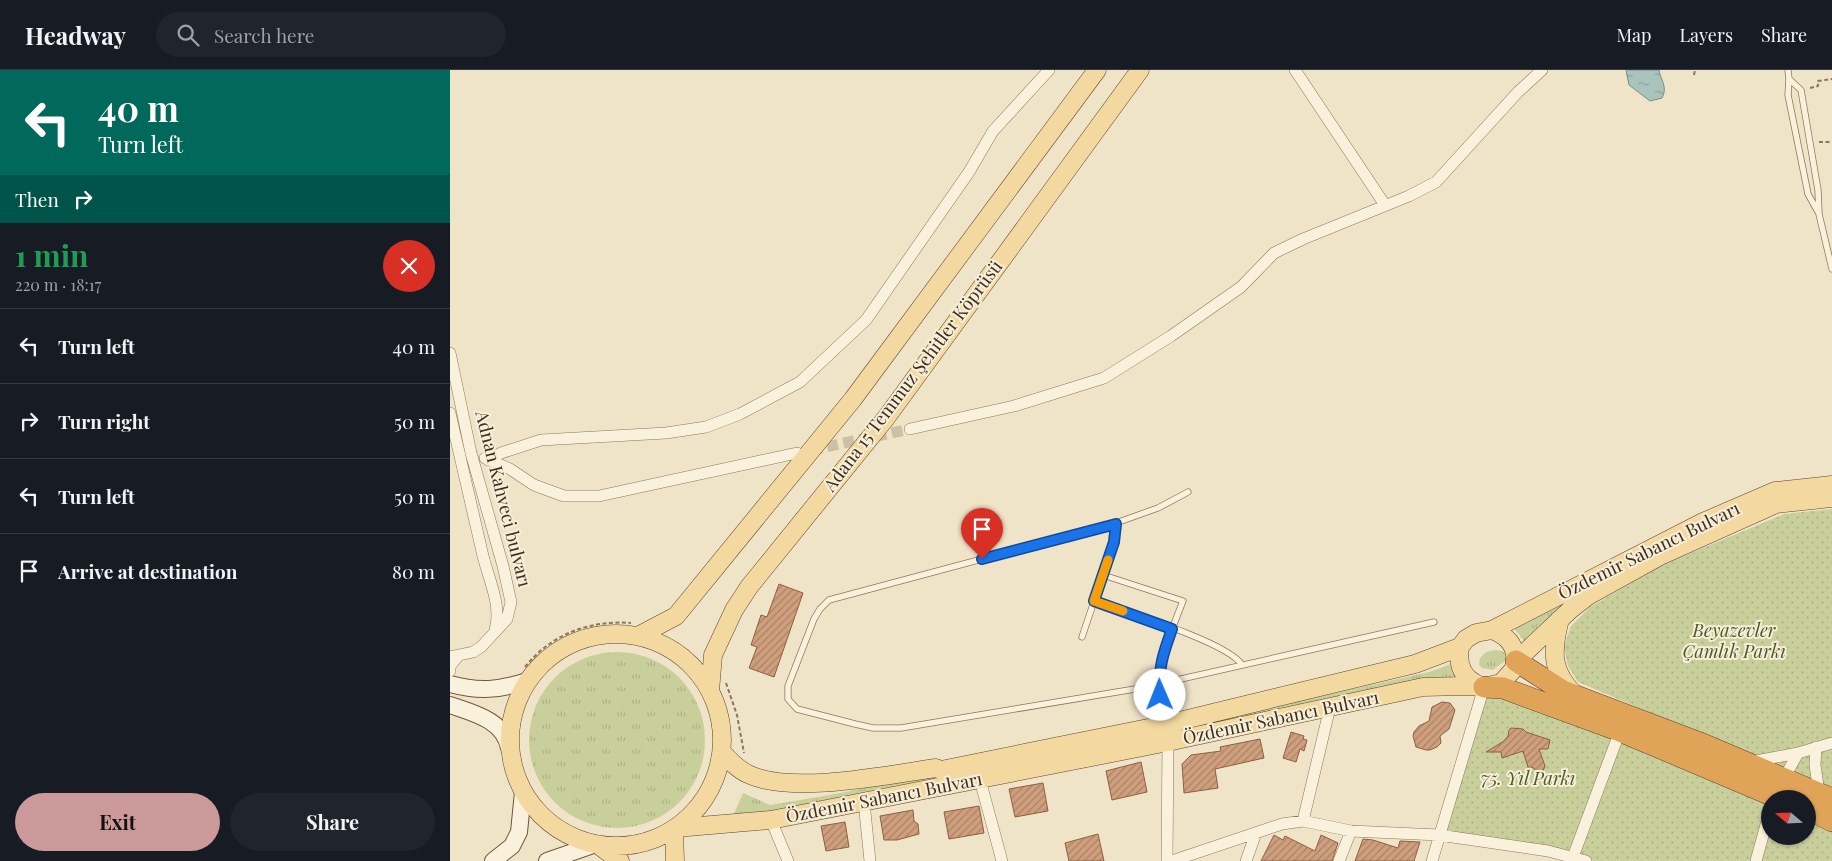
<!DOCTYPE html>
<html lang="en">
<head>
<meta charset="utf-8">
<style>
	body { margin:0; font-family:"Playfair Display",serif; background:#20242c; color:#f1f3f6; height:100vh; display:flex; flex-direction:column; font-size:19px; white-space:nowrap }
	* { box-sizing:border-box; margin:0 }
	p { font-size:16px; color:#9ea1a6 }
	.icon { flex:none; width:28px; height:28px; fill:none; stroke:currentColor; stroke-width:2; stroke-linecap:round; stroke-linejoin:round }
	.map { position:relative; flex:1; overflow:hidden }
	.side { display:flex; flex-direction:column; background:#171b24; width:450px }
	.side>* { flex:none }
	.banner { background:#00695c; color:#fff; overflow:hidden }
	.needle { width:32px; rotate:289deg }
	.tools { position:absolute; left:1311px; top:720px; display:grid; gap:10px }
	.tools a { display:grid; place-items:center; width:55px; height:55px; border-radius:50%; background:#171b24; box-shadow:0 1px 4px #0004; font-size:25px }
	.pin { position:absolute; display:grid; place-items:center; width:42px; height:42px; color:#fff; margin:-51px -21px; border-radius:50% 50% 50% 0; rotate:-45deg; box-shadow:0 0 5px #0007 }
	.pin .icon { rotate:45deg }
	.me { position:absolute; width:55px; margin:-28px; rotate:359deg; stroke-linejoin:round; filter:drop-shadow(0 0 4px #0008) }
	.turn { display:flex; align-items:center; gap:18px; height:105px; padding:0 15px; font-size:22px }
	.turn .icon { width:65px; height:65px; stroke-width:2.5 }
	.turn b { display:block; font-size:35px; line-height:42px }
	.then { display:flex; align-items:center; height:48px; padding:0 15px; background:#0003; gap:10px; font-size:19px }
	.round { display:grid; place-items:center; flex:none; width:52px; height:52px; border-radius:26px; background:#20242c }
	.headline { display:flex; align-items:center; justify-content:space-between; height:85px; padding:0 15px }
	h1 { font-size:30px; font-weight:700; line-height:38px; color:#1e9e55 }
	.action { display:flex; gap:10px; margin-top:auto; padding:10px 15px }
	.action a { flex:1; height:58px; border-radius:30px; background:#cc999b; color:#111; font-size:20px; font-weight:700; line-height:58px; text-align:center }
	.action a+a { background:#20242c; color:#f1f3f6 }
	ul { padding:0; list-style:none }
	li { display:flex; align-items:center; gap:15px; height:75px; padding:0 15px; border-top:1px solid #363941 }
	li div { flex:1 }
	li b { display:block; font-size:19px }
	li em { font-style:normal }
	header { display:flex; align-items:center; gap:30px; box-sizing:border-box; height:70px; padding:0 25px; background:#171b24; border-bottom:1px solid #363941 }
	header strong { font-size:24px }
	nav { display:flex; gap:28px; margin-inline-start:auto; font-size:18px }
	.search { width:350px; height:45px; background:#20242c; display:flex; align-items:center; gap:12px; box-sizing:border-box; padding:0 18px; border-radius:28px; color:#9ea1a6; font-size:19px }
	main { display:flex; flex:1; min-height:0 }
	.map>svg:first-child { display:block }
</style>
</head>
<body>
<header>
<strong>Headway</strong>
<div class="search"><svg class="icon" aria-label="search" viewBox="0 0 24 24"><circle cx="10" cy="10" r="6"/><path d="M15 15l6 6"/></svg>Search here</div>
<nav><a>Map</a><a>Layers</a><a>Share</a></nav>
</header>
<main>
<section class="side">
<div class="banner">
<div class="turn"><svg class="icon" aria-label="left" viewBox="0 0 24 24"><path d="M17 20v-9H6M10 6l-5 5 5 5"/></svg><div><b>40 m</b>Turn left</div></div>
<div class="then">Then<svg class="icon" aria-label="right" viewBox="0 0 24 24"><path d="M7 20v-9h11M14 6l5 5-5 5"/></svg></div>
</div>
<div class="headline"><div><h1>1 min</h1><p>220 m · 18:17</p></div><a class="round" style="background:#d93025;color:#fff"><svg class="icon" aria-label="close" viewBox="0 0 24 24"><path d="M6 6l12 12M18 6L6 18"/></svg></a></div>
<ul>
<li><svg class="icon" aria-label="left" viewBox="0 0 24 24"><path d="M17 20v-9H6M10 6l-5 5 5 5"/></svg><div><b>Turn left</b></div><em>40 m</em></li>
<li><svg class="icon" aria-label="right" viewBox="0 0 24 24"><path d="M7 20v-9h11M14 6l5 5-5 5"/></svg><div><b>Turn right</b></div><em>50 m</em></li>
<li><svg class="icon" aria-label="left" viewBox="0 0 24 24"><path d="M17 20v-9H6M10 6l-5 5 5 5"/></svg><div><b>Turn left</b></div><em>50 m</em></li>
<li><svg class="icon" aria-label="arrive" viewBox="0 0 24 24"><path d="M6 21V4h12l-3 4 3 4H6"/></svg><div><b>Arrive at destination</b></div><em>80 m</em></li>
</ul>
<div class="action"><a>Exit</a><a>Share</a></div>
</section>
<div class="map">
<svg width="1382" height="791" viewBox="0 0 1382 791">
	<defs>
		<pattern id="grass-tufts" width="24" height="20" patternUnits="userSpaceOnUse" patternTransform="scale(1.25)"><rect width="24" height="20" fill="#c9cf9b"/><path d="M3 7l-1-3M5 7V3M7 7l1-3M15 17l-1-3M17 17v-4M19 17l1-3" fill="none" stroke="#aeb285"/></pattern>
		<pattern id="park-dots" width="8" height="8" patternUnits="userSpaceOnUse" patternTransform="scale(1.25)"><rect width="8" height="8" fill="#c9cf9b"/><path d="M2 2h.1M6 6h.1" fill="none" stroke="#aeb285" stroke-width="1.8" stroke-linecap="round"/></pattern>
		<pattern id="water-ripples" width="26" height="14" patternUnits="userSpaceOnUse" patternTransform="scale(1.25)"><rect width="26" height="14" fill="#a9c4bc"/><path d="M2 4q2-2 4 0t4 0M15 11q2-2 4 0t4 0" fill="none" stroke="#8ba098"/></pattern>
		<pattern id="building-hatch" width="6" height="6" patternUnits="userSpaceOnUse" patternTransform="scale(1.25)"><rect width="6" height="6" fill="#cf9f7d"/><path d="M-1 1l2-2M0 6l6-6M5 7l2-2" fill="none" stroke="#a98266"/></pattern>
	</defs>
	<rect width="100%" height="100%" fill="#f0e4c8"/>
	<path fill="url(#grass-tufts)" d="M 1324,429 L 1075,572 L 1063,557 Z
		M 1046,580 L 1052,581 L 1057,585 L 1055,591 L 1043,600 L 1032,598 L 1029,595 L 1030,588 L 1036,582 Z
		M79 670a88 88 0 1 1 176 0a88 88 0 1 1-176 0Z
		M 1004,593 L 1008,606 L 981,609 L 318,745 L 283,746 L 293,723 L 320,735 L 380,725 L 796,643 L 979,602 Z"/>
	<path fill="url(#park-dots)" d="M 1382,439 L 1382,720 L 1128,612 L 1118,596 L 1114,577 L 1121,556 L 1140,537 L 1212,495 L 1334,444 Z
		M 1034,617 L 1320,729 L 1320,766 L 1358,766 L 1358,741 L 1382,752 L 1382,791 L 1136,791 L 989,765 Z"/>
	<path fill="url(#water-ripples)" stroke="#6f938a" d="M 1176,0 L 1209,0 C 1211,11 1218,17 1212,28 L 1200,31 L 1179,15 Z"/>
	<path fill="url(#building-hatch)" stroke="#8d5f41" d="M 329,514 L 353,523 L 324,607 L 299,598 L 307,577 L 301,575 L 311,545 L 317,547 Z
		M 992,632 L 1000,633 L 1005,640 L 999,659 L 990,666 L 991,673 L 987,677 L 980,680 L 976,680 L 966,677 L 963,666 L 964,662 L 969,656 L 979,651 L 982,637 Z
		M 1061,658 L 1073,659 L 1076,662 L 1100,670 L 1098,679 L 1089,679 L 1095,696 L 1093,701 L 1086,703 L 1084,698 L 1078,697 L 1073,681 L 1052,688 L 1051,682 L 1036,682 L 1054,671 L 1058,666 L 1059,660 Z
		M 841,662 L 854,666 L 853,669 L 857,670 L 854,681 L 850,679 L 846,692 L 833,688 Z
		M 810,669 L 814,688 L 765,699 L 768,718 L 734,723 L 732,694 L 741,685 L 771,681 L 770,677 Z
		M 691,692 L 697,722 L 662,730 L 656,701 Z
		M 593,713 L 598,741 L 565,747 L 559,719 Z
		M 529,736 L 534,763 L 499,769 L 494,742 Z
		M 463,740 L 464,751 L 468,754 L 469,764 L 447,770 L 434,770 L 430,746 Z
		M 395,752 L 399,777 L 376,781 L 371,756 Z
		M 648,764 L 654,791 L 619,791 L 615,773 Z
		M 824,765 L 833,770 L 835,766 L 865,781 L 871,765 L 888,773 L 882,791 L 811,791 Z
		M 913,769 L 923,770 L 948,778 L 950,771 L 970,772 L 964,791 L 905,791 Z"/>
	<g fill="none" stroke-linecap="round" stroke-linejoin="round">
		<path stroke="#ccc0a6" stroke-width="11" stroke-dasharray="11 5.5" stroke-linecap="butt" d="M 361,380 L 460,359"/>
		<g stroke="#8d765c" stroke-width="7">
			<path id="lane" d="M 1338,0 L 1339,9 L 1338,25 L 1356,114 L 1358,124 L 1368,142
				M 1339,9 L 1351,20 L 1368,120 L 1369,144 L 1382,199
				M 738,422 L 708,438 L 666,453 L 379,530 L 370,539 L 364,549 L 338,616 L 338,629 L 347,639 L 405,654 L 423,658 L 451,658 L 691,618 L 984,552
				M 653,505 L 733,531 C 716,574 702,605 713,653
				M 644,531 C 673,541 778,572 792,595
				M 632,567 L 664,472 L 666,453"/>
		</g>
		<g stroke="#8d765c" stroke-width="12">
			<path id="street" d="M 845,0 L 935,135
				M 0,283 L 21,383 L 53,496 L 61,532 L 57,549 L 31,577 L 23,582 L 0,587
				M 0,343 C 11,391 22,438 33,486 C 39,510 52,536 45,560
				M 460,359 L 564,336 L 654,308 L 721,266 L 791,217 L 824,183 L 853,169 L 959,126 L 986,112 L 1068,22 L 1092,0
				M 35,388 L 60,399 L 84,415 L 114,426 L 149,426 L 347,383
				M 38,390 L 51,383 L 91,370 L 216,363 L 256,357 L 290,344 L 350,312 L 416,250 L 519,102 L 543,61 L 599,0
				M 0,601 L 0,596 L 9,585
				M 1366,677 L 1365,695 L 1369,723
				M 1301,692 L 1348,683 L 1382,673
				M 530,710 L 552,791
				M 1332,712 L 1348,683
				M 414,732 L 420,791
				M 321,750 L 338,791
				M 853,751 L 880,637
				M 1123,787 L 1170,661
				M 717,791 L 718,672
				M 722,791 L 832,754 L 853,751 L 901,761 L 989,765 L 1098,781 L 1136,791
				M 796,791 L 806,763
				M 889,791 L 901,761
				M 982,791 L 1034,617
				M 1306,791 L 1320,740"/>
		</g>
		<g stroke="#6f573f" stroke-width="18">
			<path id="secondary" d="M 0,614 C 29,622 49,620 77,611
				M 0,635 C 23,643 54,650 59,678
				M 43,791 L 62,776 L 69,762 L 73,722
				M 97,791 L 143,775"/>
		</g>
		<g stroke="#5b4430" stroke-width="19">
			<path id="primary" d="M 1110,549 C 1102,581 1100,601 1126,626
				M 1042,560 C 1057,566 1065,574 1066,591
				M60 670a106 106 0 1 1 212 0a106 106 0 1 1-212 0Z
				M 188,566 L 226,546 L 403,329 L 647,0
				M 1010,577 C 1007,596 1013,609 1031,616
				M 260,621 L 263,585 L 284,540 L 299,517 L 436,348 L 690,0
				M 272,682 C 279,690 287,699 298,704 C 341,725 438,705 486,698 L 491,700 L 713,655 L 965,594 L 1010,577 L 1016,569 L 1026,563 L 1042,560 L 1253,452 L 1325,421 L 1382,415
				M 226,758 L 321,750 L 718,672 L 973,617 L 1013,616 L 1034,617 L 1051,613 L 1063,600 L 1066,591 L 1120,540 L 1138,526 L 1212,485 L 1326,434 L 1382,428
				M 224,759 L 225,791
				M 151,777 L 170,791"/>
		</g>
		<g stroke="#5b4430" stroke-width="22">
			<path id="highway" d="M 1066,591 L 1113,621 L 1250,673 L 1382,729
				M 1034,617 L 1053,618 L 1170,661 L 1331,729
				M 1358,739 L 1382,751"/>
		</g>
		<path stroke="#8d765c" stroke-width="2" stroke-dasharray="4 2.5" stroke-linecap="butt" d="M 1244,5 L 1245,0
			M 1360,18 L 1368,16 L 1368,11 L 1382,9
			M 1369,72 L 1382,72
			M 75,597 C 101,564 140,550 181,553
			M 276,613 L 287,645 L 294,683"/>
		<use href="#lane" stroke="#faf1dc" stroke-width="5.5"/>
		<use href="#street" stroke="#faf1dc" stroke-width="11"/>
		<use href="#secondary" stroke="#faf1dc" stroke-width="16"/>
		<use href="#primary" stroke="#f3d9a0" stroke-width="18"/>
		<use href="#highway" stroke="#e0a458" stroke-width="21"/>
	</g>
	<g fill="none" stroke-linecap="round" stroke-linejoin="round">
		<g stroke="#114b97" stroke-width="12">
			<path id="route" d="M 532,489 L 666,454 L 664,472 L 644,531 L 722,559 C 714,581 707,601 710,625"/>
		</g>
		<use href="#route" stroke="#1a73e8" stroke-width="9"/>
		<path stroke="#f59e0b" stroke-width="9" d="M 658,490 L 644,531 L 673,541"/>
	</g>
	<g text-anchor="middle" stroke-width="4" stroke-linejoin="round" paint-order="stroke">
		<g font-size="18" fill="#3d2e20" stroke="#f7eed8">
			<text transform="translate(463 306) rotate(-53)" y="6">Adana 15 Temmuz Şehitler Köprüsü</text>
			<text transform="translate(53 429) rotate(76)" y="6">Adnan Kahveci bulvarı</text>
			<text transform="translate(1199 481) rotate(-26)" y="6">Özdemir Sabancı Bulvarı</text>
			<text transform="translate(831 648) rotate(-12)" y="6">Özdemir Sabancı Bulvarı</text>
			<text transform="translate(434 728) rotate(-11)" y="6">Özdemir Sabancı Bulvarı</text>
		</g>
		<g font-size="18" font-style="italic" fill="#4d5a26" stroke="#f7eed8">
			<text x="1284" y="567">Beyazevler<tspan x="1284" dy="21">Çamlık Parkı</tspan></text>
			<text x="1078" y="715">75. Yıl Parkı</text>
		</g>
	</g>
</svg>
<div class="tools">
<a><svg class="needle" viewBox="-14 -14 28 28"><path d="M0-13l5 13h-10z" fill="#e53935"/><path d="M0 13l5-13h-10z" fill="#9ea1a6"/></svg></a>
</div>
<div class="pin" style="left:532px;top:489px;background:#d93025"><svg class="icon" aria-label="arrive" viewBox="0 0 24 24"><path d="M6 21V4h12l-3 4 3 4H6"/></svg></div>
<svg class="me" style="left:710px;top:625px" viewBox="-20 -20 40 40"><circle r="19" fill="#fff"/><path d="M0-13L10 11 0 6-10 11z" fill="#1a73e8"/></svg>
</div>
</main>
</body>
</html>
